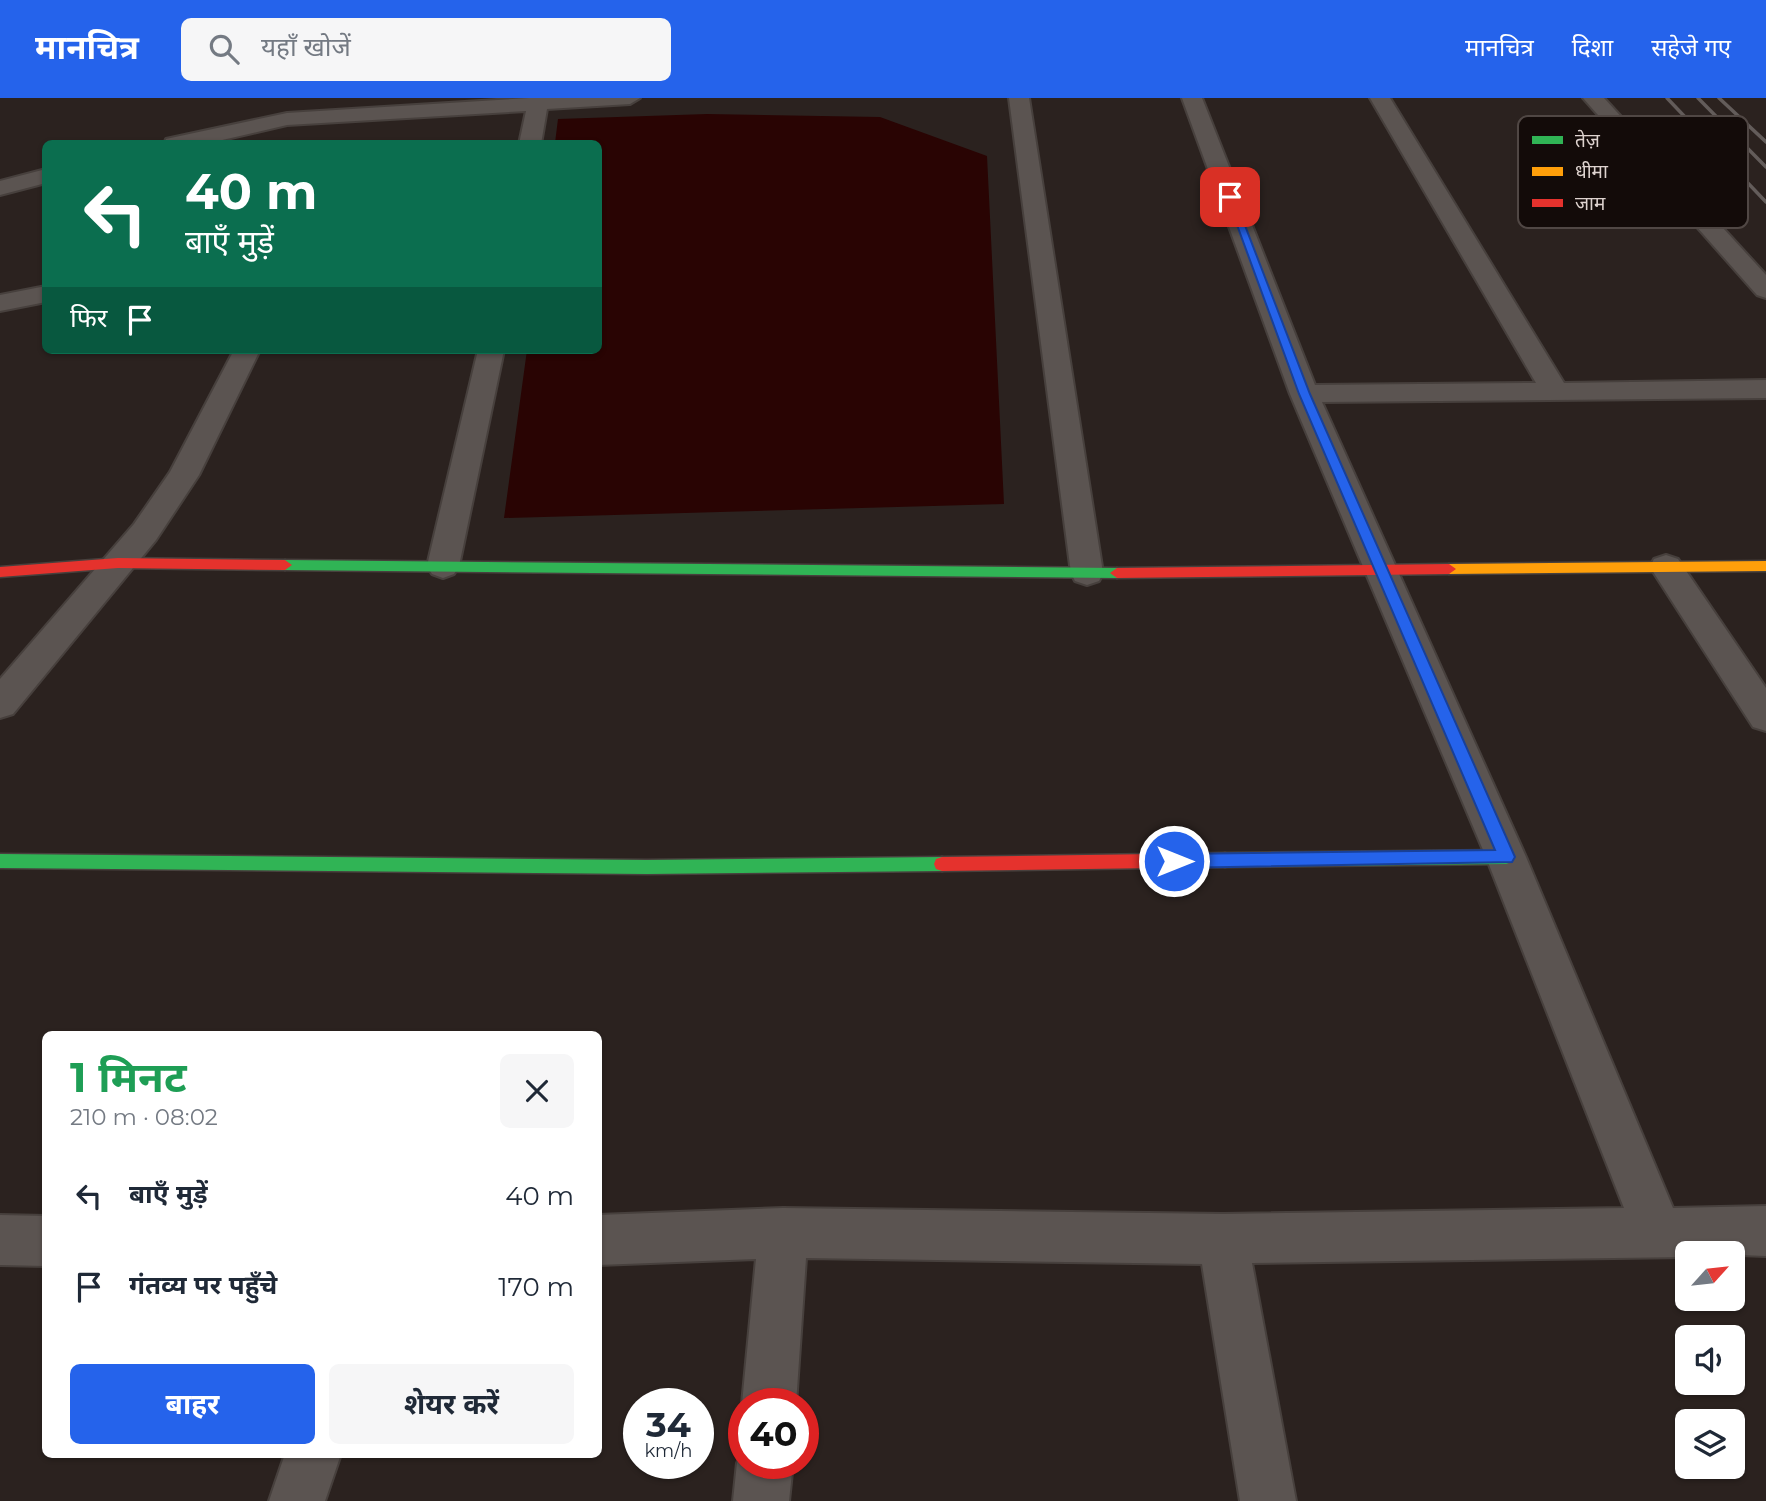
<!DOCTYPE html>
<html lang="hi">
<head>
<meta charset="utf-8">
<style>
	body { margin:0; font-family:Montserrat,"Noto Sans Devanagari",sans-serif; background:#f6f6f7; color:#1f2937; height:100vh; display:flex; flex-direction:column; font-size:26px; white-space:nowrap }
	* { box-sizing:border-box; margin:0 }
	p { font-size:23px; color:#747a83 }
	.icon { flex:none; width:38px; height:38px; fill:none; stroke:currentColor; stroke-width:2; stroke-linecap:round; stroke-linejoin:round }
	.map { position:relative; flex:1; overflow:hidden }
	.side { position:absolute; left:42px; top:933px; width:560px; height:427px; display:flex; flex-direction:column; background:#fff; border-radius:10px; box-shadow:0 2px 5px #0004 }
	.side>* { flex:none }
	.top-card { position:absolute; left:42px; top:42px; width:560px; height:214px; border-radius:10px; box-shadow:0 2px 5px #0004; background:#0b6e4f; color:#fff; overflow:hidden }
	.needle { width:46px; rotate:63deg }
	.buttons { position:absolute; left:1675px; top:1143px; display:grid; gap:14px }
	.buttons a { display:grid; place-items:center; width:70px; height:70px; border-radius:10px; background:#fff; box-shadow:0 2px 5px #0004; font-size:35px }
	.speed { position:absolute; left:623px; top:1290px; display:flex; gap:14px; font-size:35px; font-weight:700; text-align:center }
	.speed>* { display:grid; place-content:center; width:91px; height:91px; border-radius:50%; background:#fff; box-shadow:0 2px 5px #0004; line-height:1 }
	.speed small { font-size:18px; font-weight:400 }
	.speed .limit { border:10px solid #d22; background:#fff; color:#111 }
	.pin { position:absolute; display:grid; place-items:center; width:60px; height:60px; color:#fff; margin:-30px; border-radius:14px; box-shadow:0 4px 10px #0006 }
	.me { position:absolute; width:77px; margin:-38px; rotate:90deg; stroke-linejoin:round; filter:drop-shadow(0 0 5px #0008) }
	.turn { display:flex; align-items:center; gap:24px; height:147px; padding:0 28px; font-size:32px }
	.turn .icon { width:91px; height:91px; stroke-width:2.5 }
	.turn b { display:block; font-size:49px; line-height:60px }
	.then { display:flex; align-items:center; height:66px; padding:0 28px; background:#0003; gap:14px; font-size:26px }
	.round { display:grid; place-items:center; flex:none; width:74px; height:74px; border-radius:10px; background:#f6f6f7 }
	.headline { display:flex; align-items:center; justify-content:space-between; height:119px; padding:0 28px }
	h1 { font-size:42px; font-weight:700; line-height:52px; color:#1e9e55 }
	.action { display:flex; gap:14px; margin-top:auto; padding:14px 28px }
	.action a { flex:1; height:80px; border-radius:10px; background:#2563eb; color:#fff; font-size:28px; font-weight:700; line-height:80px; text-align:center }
	.action a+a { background:#f6f6f7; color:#1f2937 }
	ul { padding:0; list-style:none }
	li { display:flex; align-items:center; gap:21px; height:91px; padding:0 28px }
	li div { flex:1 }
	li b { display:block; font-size:26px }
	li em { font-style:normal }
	header { display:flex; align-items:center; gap:42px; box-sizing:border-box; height:98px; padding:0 35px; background:#2563eb; color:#fff }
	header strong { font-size:33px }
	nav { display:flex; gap:38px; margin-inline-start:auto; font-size:24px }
	.search { width:490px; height:63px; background:#f6f6f7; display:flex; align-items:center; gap:18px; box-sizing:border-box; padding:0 24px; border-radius:10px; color:#747a83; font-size:26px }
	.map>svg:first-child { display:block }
</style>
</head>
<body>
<header>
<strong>मानचित्र</strong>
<div class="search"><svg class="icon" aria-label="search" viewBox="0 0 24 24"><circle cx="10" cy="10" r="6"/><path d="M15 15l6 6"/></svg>यहाँ खोजें</div>
<nav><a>मानचित्र</a><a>दिशा</a><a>सहेजे गए</a></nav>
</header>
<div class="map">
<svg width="1766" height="1403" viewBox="0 0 1766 1403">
	<rect width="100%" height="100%" fill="#2b221f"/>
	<path fill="#290403" d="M 707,16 L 880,19 L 987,58 L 1004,406 L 504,420 L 527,252 L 598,252 L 598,46 L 555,45 L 558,21 Z"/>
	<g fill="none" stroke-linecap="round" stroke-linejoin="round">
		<g stroke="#47403d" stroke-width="4">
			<path id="street" d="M 529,0 L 640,0 L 630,6 L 547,11 L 541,46 L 519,46 L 526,13 L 287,27 L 205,46 L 164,46 L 166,41 L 287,15 Z
				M 1009,0 L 1029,0 L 1103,475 L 1099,483 L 1087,487 L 1075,483 L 1071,475 Z
				M 1182,0 L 1202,0 L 1315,287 L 1536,285 L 1370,0 L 1390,0 L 1564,285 L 1766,282 L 1766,300 L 1322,304 L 1526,759 L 1673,1110 L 1766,1108 L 1766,1158 L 1687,1155 L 1687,1159 L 1252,1165 L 1296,1403 L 1240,1403 L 1202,1166 L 806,1160 L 796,1306 L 744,1306 L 744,1310 L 742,1306 L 756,1161 L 598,1167 L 598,1117 L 783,1110 L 1223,1116 L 1624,1110 L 1486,759 L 1290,296 Z
				M 1583,0 L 1604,0 L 1766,177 L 1766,200 L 1757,197 Z
				M 46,71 L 46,85 L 0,97 L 0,83 Z
				M 46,188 L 46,204 L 0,213 L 0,197 Z
				M 234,252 L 260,252 L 199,377 L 156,442 L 13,616 L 0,620 L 0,581 L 134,426 L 170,374 Z
				M 478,252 L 504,252 L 459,468 L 454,476 L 443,480 L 432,476 L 427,468 Z
				M 1666,457 L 1678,461 L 1766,590 L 1766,633 L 1753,629 L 1650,469 L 1654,461 Z
				M 0,1117 L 46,1118 L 46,1168 L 0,1167 Z
				M 744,1349 L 744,1365 L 793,1365 L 789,1403 L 733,1403 L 737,1365 Z
				M 285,1356 L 341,1356 L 325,1403 L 269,1403 Z"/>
		</g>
		<g stroke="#47403d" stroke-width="3">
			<path id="fast" d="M 285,462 L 1117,470 L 1124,475 L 1117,480 L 285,472 L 278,467 Z
				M 1506,752 L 1512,754 L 1514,759 L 1512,764 L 1506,766 L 1225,769 L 1219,767 L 1217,762 L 1219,757 L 1225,755 Z
				M 0,756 L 647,762 L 942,759 L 948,761 L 950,766 L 948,771 L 942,773 L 647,776 L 0,770 Z"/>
		</g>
		<g stroke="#47403d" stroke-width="3">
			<path id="slow" d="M 1766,463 L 1766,473 L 1449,476 L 1442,471 L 1449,466 Z"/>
		</g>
		<g stroke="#47403d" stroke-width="3">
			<path id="jam" d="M 118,460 L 285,462 L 292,467 L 285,472 L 118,470 L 0,479 L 0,469 Z
				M 1449,466 L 1456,471 L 1449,476 L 1117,480 L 1110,475 L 1117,470 Z
				M 1225,755 L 1231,757 L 1233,762 L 1231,767 L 1225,769 L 942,773 L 936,771 L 934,766 L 936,761 L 942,759 Z"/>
		</g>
		<use href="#street" fill="#5b5451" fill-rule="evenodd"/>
		<use href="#fast" fill="#30b455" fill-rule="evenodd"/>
		<use href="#slow" fill="#ff9f0a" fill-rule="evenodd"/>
		<use href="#jam" fill="#e5322d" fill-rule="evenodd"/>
		<path stroke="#635c5a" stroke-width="3.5" d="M 1667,0 L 1766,104
			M 1698,0 L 1766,69
			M 1719,0 L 1766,44"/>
	</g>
	<path fill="#2563eb" stroke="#184099" stroke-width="2" d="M 1226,97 L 1234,99 L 1310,296 L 1515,759 L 1512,764 L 1174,770 L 1165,763 L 1174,756 L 1495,752 L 1299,296 Z"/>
	<rect x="1518" y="18" width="230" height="112" rx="10" fill="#130b09" stroke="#504744" stroke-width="2"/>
	<rect x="1532" y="38" width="31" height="8" fill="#30b455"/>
	<rect x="1532" y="69" width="31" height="9" fill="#ff9f0a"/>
	<rect x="1532" y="101" width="31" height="8" fill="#e5322d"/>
	<g font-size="19" fill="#ded3cf">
		<text x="1575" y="49">तेज़</text>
		<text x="1575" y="80">धीमा</text>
		<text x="1575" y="112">जाम</text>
	</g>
</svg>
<div class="buttons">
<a><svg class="needle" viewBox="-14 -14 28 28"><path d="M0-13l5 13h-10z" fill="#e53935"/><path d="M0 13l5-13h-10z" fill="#747a83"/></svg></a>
<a><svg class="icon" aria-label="sound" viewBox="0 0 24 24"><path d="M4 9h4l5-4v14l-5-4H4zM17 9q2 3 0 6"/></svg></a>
<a><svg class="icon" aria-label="layers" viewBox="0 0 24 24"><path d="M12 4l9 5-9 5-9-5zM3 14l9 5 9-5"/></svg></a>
</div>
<div class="speed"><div>34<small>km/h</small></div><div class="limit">40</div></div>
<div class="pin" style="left:1230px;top:99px;background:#d93025"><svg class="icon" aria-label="arrive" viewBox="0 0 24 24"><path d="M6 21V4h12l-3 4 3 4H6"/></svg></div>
<svg class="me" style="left:1174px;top:763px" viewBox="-20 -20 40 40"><circle r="17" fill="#2563eb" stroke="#fff" stroke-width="3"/><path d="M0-11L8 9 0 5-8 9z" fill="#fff"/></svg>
<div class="top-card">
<div class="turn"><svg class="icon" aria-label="left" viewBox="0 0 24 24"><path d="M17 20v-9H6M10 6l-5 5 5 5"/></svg><div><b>40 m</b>बाएँ मुड़ें</div></div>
<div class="then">फिर<svg class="icon" aria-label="arrive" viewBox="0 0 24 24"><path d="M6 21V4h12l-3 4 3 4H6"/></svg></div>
</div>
<section class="side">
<div class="headline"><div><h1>1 मिनट</h1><p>210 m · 08:02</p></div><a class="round"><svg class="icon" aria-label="close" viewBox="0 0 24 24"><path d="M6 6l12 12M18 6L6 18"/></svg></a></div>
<ul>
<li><svg class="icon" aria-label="left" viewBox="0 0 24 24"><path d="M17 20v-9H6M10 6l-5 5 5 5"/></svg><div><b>बाएँ मुड़ें</b></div><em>40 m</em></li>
<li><svg class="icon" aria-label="arrive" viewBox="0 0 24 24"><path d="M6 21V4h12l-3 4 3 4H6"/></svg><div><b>गंतव्य पर पहुँचे</b></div><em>170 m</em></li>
</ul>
<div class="action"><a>बाहर</a><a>शेयर करें</a></div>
</section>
</div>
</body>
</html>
